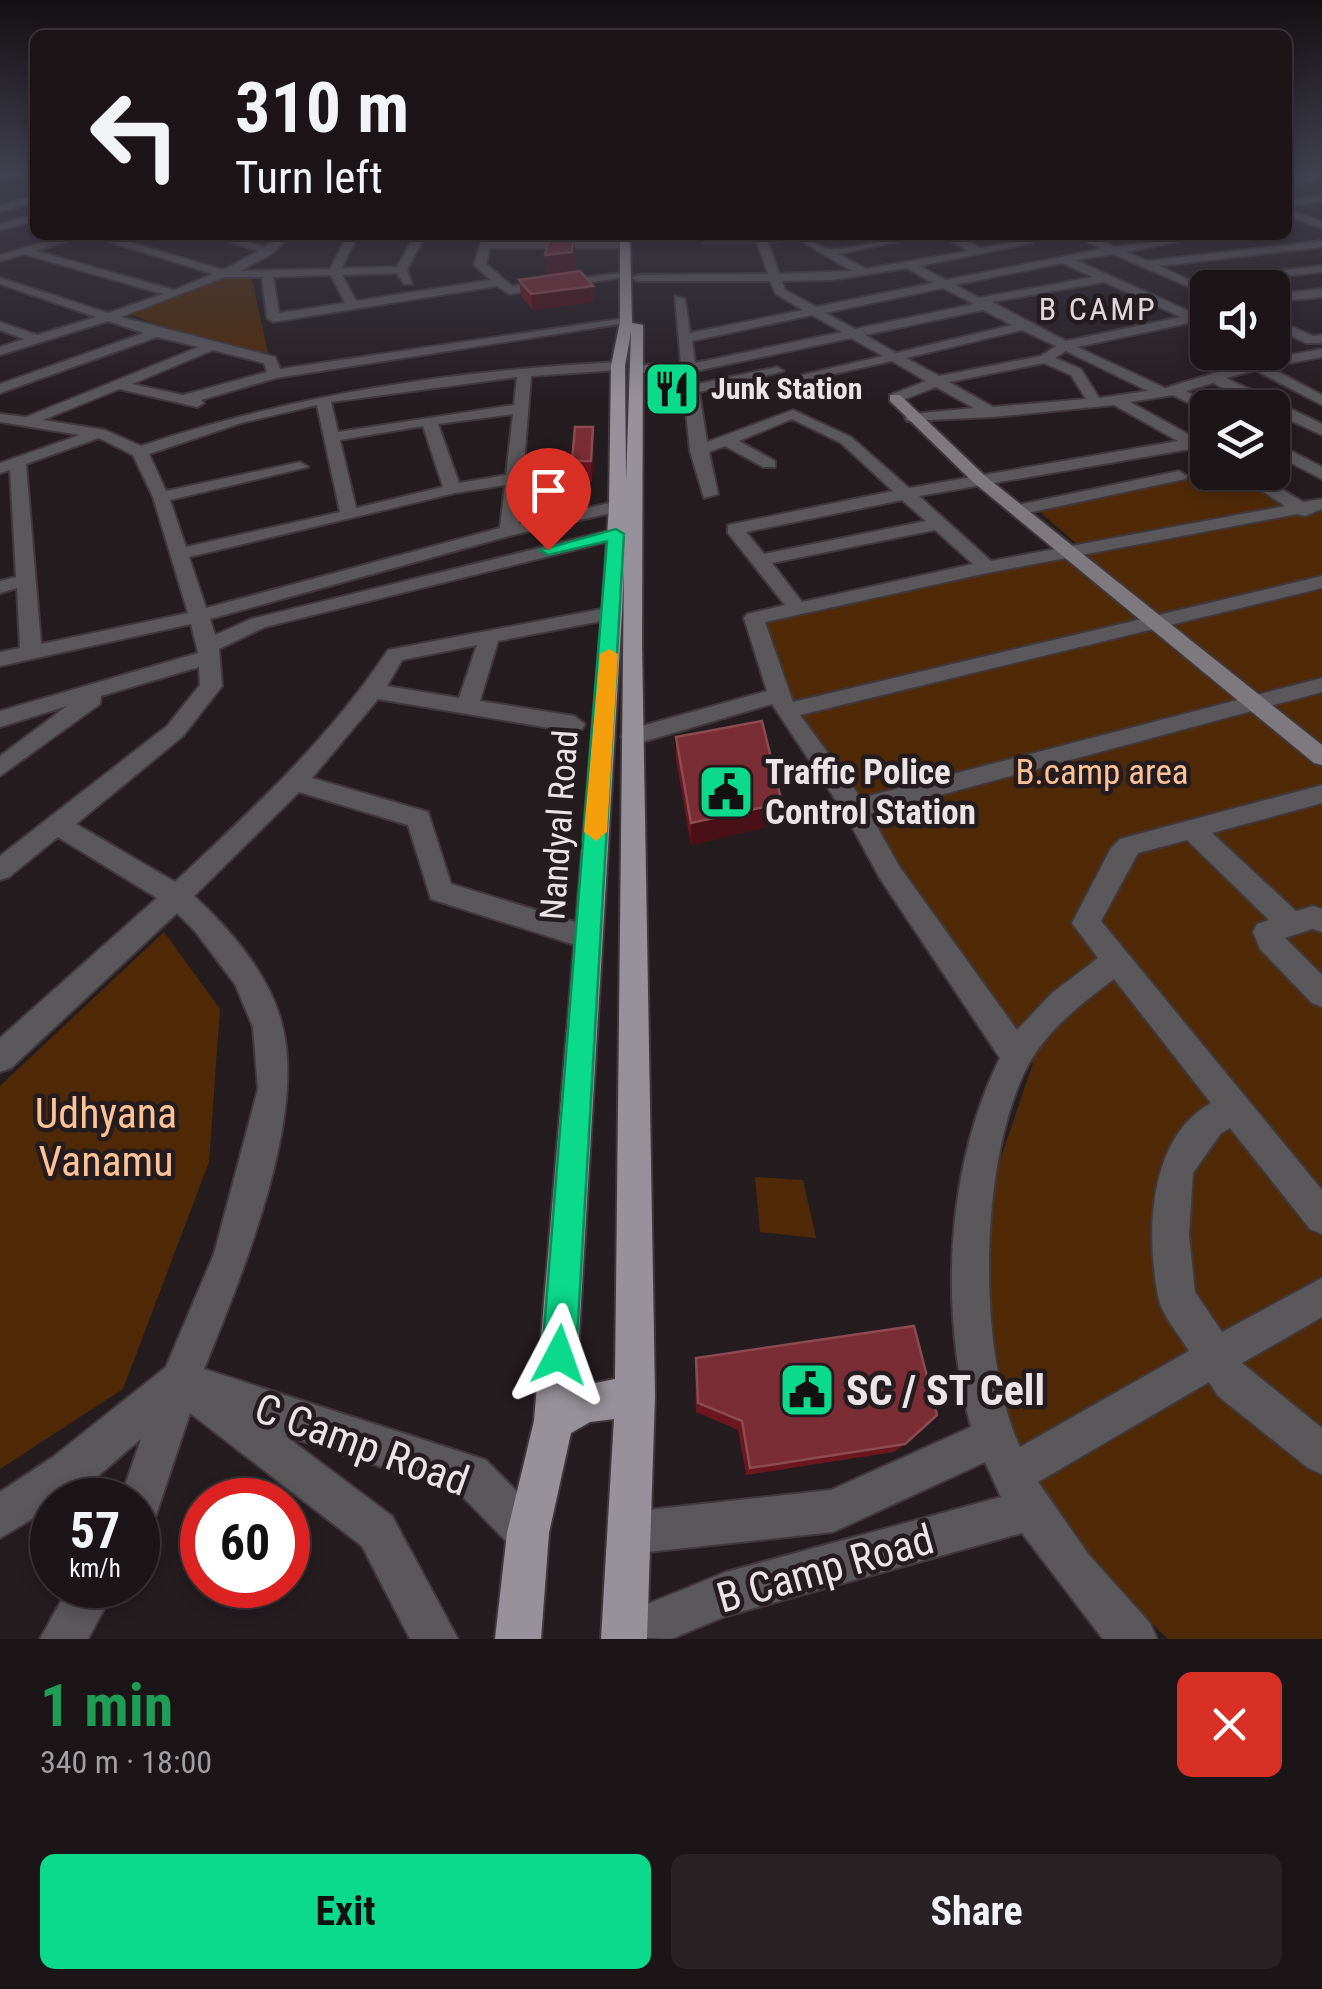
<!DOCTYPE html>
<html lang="en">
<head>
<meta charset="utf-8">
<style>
	body { margin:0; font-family:"Roboto Condensed",sans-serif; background:#292225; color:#f1f3f6; height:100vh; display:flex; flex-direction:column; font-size:38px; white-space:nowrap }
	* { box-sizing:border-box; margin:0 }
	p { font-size:32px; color:#a09fa2 }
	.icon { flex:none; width:55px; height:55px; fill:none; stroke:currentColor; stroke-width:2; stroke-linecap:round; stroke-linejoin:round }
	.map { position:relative; height:1639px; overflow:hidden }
	.details { display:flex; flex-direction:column; background:#1c1518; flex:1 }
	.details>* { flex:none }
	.banner { position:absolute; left:30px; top:30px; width:1262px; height:210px; border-radius:15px; box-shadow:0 5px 15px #0003,0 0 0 2px #3a3437; background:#1c1518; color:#f1f3f6; overflow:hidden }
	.fabs { position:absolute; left:1190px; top:270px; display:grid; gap:20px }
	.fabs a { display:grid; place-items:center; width:100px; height:100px; border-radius:15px; background:#1c1518; box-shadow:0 5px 15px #0003,0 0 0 2px #3a3437; font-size:50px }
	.speed { position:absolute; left:30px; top:1478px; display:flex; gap:20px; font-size:50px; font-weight:700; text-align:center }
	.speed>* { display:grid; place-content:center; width:130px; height:130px; border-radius:50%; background:#1c1518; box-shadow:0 5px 15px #0003,0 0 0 2px #3a3437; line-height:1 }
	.speed small { font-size:25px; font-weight:400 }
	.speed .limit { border:15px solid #d22; background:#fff; color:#111 }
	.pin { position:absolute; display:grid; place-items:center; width:85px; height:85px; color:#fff; margin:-102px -42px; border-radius:50% 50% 50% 0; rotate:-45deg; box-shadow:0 0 10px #0007 }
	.pin .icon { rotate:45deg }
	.me { position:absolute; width:110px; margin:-55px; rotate:4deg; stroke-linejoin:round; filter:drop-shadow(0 0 8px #0008) }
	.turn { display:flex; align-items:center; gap:35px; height:210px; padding:0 40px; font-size:45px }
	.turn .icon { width:130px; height:130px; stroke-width:2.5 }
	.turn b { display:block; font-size:70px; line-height:85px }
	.round { display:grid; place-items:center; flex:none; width:105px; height:105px; border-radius:15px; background:#292225 }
	.headline { display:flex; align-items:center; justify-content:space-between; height:170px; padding:0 40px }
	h1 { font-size:60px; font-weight:700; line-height:75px; color:#1e9e55 }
	.button { display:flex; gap:20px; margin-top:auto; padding:20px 40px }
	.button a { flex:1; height:115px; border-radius:15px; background:#0bd98b; color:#111; font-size:40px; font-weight:700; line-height:115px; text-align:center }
	.button a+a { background:#292225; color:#f1f3f6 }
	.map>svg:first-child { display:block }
</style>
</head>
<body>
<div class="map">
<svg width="1322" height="1639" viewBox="0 0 1322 1639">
	<rect width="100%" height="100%" fill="#251c20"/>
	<path fill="#502a07" d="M 227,278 L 252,279 L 269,357 L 212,346 L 130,314 Z
		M 1213,473 C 1255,472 1278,516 1322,507 L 1322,1639 L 1168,1639 L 1072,1546 L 1015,1449 L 983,1308 L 990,1190 L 1033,1063 L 856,798 L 790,706 L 761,621 L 1085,551 L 1039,511 Z
		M 164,932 L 220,1009 L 209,1162 L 123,1389 L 0,1469 L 0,1086 Z
		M 755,1177 L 803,1180 L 816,1238 L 760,1232 Z"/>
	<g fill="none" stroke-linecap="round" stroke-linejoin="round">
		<g stroke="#41383c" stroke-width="4">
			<path id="street" d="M 1315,175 L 1318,180 L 1288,186 L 1288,180 Z
				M 1322,195 L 1322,201 L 1288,207 L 1288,201 Z
				M 35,197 L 35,203 L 0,211 L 0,205 Z
				M 1288,210 L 1322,222 L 1322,228 L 1288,216 Z
				M 35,215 L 35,221 L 0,230 L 0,224 Z
				M 69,235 L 85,235 L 36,251 L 174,290 L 213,274 L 89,235 L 105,235 L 223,270 L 259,251 L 207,235 L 224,235 L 265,247 L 280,235 L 291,235 L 273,253 L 240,271 L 330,269 L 348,235 L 358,235 L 341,268 L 397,267 L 415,235 L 425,235 L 407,270 L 412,284 L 404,284 L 397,273 L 342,275 L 356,301 L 491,280 L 474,265 L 483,235 L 493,235 L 491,242 L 624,242 L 629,245 L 624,248 L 490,248 L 486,264 L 512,286 L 631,272 L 627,277 L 509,294 L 497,286 L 273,322 L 267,318 L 262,277 L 225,277 L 121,317 L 275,357 L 280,369 L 626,318 L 632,322 L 276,378 L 201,400 L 204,403 L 197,407 L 119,389 L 43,420 L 105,430 L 141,446 C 300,393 451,371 618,362 L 625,366 L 618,370 L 531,376 L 519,524 L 618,501 L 624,502 L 624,510 L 513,535 L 210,619 L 215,635 L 251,619 L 616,529 L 622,530 L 622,538 L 265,627 L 219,649 L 222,686 L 183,736 L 76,824 L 175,882 C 252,810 329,739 388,650 L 612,607 L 622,613 L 612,619 L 498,641 L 480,701 L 574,716 L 585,724 L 582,729 L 574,732 L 378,699 L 312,778 L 428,812 L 451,884 L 598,929 L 602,937 L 598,945 L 588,949 L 431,899 L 408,825 L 299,792 L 194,896 C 232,931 272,978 283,1029 C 305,1123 240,1280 204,1369 L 486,1460 L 543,1518 L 549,1533 L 543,1548 L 528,1554 L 513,1548 L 458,1492 L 284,1435 L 392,1516 L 458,1639 L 410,1639 L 362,1546 L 190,1413 L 153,1524 L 138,1530 L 138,1500 L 120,1500 L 141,1439 C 120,1455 78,1500 52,1500 L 52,1507 L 0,1538 L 0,1492 L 53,1457 L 166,1367 L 214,1254 L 258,1089 L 253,1027 L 235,984 L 195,931 L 177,913 L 11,1068 L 0,1072 L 0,1038 L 157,898 L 58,837 L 9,877 L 0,880 L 0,856 L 167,726 L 200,685 L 199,667 L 101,696 L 100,704 L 0,776 L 0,756 L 67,706 L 0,727 L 0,711 L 198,653 L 191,624 L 0,666 L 0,652 L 20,648 L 17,588 L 0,593 L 0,581 L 16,577 L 10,470 L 0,473 L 0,463 L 80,435 L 0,422 L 0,414 L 26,417 L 199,347 L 157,337 L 0,393 L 0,384 L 144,333 L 108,321 L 0,355 L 0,347 L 24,339 L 0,330 L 0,322 L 37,335 L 96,317 L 0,284 L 0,278 L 108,313 L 163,294 L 24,254 L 0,261 L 0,255 ZM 331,275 L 345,303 L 279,313 L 273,277 ZM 213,350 L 264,363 L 267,372 L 183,395 L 132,384 ZM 517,377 L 514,405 L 338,432 L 331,402 ZM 317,405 L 340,512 L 186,547 L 170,500 L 308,467 L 300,462 L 166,491 L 149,454 L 241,423 ZM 513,414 L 506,475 L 459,483 L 438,424 ZM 423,426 L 443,487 L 356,508 L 340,440 ZM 99,438 L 133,455 L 153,497 L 188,613 L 41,644 L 26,464 ZM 505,485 L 500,528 L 206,608 L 189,557 L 455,493 ZM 477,645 L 459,698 L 387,686 L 402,660 Z
				M 791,235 C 807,235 815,247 829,249 C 847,252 901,235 928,235 L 838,254 L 866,269 L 969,251 L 940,235 L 953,235 L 981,248 L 1016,242 L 1005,235 L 1018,235 L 1032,243 L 919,266 L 946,280 L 1102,249 L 1074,235 L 1088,235 L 1115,247 L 1211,235 L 1126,252 L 1147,261 L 1322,241 L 1322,247 L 1159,266 L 1189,280 L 1322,266 L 1322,272 L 1202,285 L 1208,288 L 1208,295 L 1113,254 L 1075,260 L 1204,318 L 1206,321 L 1200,325 L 1193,322 L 1077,347 L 1165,388 L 1251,362 L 1322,349 L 1322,357 L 1269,367 L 1322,395 L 1322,405 L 1255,370 L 1226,378 L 1322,424 L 1322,435 L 1272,412 L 1272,408 L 1264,408 L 1213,383 L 1186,391 L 1213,406 L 1208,408 L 1208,413 L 1173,395 L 1130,402 L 1195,438 L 1208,436 L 1205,450 L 1190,449 L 919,496 L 991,561 L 1285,506 L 1233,472 L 1253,472 L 1303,502 L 1322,499 L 1322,509 L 1305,516 L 1297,514 L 987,573 L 765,622 L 793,702 L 1322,576 L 1322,588 L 800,715 L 861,798 L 1322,678 L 1322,692 L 870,814 L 899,866 L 1017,1030 L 1052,993 L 1098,958 L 1072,923 L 1111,848 L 1120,839 L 1322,785 L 1322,803 L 1212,833 L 1296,911 L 1313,906 L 1322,909 L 1322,932 L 1312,929 L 1285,938 L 1322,975 L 1322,1007 L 1312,1003 L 1260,949 L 1253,932 L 1257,924 L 1269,920 L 1187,840 L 1138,853 L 1101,921 L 1322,1190 L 1322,1234 L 1310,1229 L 1230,1128 L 1221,1133 L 1193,1173 L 1189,1235 L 1195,1292 L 1222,1332 L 1322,1278 L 1322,1317 L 1242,1363 L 1322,1428 L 1322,1474 L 1308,1468 L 1218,1396 L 1209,1382 L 1038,1482 L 1089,1555 L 1150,1623 L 1157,1639 L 1103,1639 L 1022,1533 L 726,1616 L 671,1639 L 601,1636 L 608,1620 L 726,1572 L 1001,1497 L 985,1462 L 833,1532 L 629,1554 L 614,1548 L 608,1533 L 614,1518 L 629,1512 L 831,1490 L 971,1427 C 939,1309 946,1168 1000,1058 L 881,880 L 845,814 L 772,704 L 632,745 L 621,737 L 624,731 L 767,691 L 744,618 L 747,614 L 785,605 L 728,533 L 728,525 L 893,491 L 841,443 L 792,419 L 739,441 L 775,461 L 775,467 L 763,467 L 725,446 L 709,452 L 718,494 L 704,498 L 690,451 L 682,372 L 636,373 L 629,369 L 636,365 L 681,364 L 675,296 L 685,299 L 690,333 L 803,310 L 776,294 L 770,281 L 638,281 L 632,278 L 638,275 L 768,274 L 757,242 L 704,242 L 700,237 L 782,237 L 782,241 L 768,242 L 779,274 L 852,271 ZM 1062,263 L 1093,277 L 979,298 L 955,285 ZM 907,268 L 933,283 L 816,307 L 785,290 L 782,281 L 832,280 ZM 1104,282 L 1181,317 L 1066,341 L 992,302 ZM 943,288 L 974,304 L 855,329 L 825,313 ZM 983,310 L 1012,325 L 896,353 L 865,335 ZM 812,315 L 842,332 L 695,363 L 692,341 ZM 1022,330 L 1056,346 L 1041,356 L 939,376 L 906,358 ZM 851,338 L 883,356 L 802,375 L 802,381 L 892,361 L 926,381 L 890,395 L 890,401 L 900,401 L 936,387 L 974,408 L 912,414 L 905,418 L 907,421 L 993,417 L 1114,405 L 1178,441 L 909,488 L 851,437 L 793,410 L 707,442 L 699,392 L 784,371 L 777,367 L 698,384 L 696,371 ZM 1066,351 L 1148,391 L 1099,398 L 1081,369 L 1055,358 ZM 1044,363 L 1071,375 L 1086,399 L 993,407 L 949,382 ZM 902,500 L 926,521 L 764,554 L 746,532 ZM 935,530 L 973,564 L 802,602 L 772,563 ZM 1114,979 L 1211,1103 C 1148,1138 1146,1233 1158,1296 C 1162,1316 1179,1334 1189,1351 L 1020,1447 C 976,1351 979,1159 1028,1065 C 1048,1029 1082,1003 1114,979 Z
				M 1322,289 L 1322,297 L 1272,302 L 1272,294 Z
				M 1272,318 L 1313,336 L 1322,335 L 1322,343 L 1306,343 L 1272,327 Z
				M 1272,441 L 1322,467 L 1322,479 L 1272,453 Z
				M 1179,471 L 1187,476 L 1185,479 L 1018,515 L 1009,510 L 1018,505 Z
				M 70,1585 L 117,1585 L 88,1639 L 40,1639 Z"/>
		</g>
		<g stroke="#41383c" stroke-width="4">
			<path id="secondary" d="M 890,395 L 900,395 L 985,476 L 1322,745 L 1322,765 L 1314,763 L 973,482 L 890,401 Z"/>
		</g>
		<g stroke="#41383c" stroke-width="4">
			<path id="primary" d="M 620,235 L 630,235 L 632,323 L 643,325 L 642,644 L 655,1396 L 647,1639 L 601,1639 L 614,1419 L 590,1422 L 571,1433 L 549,1533 L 541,1639 L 495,1639 L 507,1533 L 534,1421 L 602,613 L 609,506 L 611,366 L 620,322 ZM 631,332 L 626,482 L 625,366 ZM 624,569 L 615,1379 L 576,1387 L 622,613 Z"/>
		</g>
		<use href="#street" fill="#5b585c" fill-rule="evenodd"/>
		<use href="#secondary" fill="#7d797f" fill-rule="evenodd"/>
		<use href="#primary" fill="#979299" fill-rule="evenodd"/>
	</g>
	<path fill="#6c1720" d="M 574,238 L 576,261 L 574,272 L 593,286 L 594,302 L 533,310 L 521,296 L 519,280 L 547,276 L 545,255 Z
		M 594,446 L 592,481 L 573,481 L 572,461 Z
		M 676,737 L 778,824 L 691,845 L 676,759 Z
		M 696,1358 L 905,1444 L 894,1452 L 746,1475 L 738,1430 L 696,1412 L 695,1369 Z"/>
	<path fill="#4a1017" d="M 574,238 L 576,261 L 573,275 L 547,278 L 545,255 Z
		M 593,286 L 594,302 L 533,310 L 531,294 Z
		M 593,427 L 594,446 L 592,481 L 591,461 Z
		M 782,803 L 778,824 L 691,845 L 691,823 Z"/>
	<path fill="#7a2d35" stroke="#8c4a51" stroke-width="2.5" d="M 549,238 L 574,238 L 572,252 L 545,255 Z
		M 580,271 L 593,286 L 531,294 L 519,280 Z
		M 575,427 L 593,427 L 591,461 L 572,461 Z
		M 762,721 L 782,803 L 691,823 L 676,737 Z
		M 914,1326 L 937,1415 L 905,1444 L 750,1468 L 742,1421 L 698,1403 L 696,1358 Z"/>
	<linearGradient id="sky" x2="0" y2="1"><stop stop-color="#140f12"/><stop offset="0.43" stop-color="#40404e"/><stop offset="1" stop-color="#40404e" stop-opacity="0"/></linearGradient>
	<rect width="1322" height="403" fill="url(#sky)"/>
	<path fill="#0bd98b" stroke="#078d5a" stroke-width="2.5" d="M 616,529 L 624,534 L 576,1355 L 571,1367 L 559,1372 L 547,1367 L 542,1355 L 607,541 L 548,555 L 540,550 Z"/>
	<path fill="#f59e0b" d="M 609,649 L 618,654 L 607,832 L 596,841 L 584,832 L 600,654 Z"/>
	<defs>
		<g id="restaurant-square" transform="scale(2.875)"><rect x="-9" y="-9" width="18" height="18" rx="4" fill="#0bd98b" stroke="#251c20"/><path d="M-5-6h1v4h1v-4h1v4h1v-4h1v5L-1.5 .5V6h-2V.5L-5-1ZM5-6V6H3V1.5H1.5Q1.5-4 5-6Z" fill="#111"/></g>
		<g id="civic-square" transform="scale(2.875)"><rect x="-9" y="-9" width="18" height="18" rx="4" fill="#0bd98b" stroke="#251c20"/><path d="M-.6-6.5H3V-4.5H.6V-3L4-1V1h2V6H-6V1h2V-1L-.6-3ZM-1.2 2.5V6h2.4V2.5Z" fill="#111"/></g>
	</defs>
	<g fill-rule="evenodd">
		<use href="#restaurant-square" x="672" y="389"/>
		<use href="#civic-square" x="726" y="792"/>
		<use href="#civic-square" x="807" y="1390"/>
	</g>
	<g text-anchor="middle" stroke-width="9" stroke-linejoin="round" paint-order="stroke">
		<g font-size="30" font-weight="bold" fill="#eae4e7" stroke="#251c20" text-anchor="start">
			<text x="711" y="399">Junk Station</text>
		</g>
		<g font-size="32" letter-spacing="2.5" fill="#e2d6db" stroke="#251c20">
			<text x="1098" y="320">B CAMP</text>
		</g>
		<g font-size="35" font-weight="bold" fill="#eae4e7" stroke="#251c20" text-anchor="start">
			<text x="765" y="784">Traffic Police<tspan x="765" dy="40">Control Station</tspan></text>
		</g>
		<g font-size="35" fill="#ffc295" stroke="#251c20">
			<text x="1102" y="784">B.camp area</text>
		</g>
		<g font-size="35" fill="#eae4e7" stroke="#251c20">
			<text transform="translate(559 825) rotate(-86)" y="12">Nandyal Road</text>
		</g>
		<g font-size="42" fill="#ffc295" stroke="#251c20">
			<text x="106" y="1128">Udhyana<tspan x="106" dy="48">Vanamu</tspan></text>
		</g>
		<g font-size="42" font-weight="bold" fill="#eae4e7" stroke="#251c20" text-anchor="start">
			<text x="846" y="1405">SC / ST Cell</text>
		</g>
		<g font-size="42" fill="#eae4e7" stroke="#251c20">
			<text transform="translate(362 1444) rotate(20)" y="15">C Camp Road</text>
			<text transform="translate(825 1568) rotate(-16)" y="15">B Camp Road</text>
		</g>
	</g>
</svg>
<div class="fabs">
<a><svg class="icon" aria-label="sound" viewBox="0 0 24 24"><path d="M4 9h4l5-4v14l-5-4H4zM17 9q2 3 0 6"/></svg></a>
<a><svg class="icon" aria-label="layers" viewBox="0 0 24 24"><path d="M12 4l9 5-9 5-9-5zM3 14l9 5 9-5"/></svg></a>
</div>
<div class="speed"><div>57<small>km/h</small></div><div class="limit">60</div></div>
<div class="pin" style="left:548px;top:550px;background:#d93025"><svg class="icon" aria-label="arrive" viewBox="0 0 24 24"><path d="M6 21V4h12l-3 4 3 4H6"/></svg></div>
<svg class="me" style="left:559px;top:1355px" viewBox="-20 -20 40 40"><path d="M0-17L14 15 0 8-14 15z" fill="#0bd98b" stroke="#fff" stroke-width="4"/></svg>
<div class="banner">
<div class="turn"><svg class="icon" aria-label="left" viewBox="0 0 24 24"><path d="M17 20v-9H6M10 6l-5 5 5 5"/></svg><div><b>310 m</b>Turn left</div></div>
</div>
</div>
<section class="details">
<div class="headline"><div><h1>1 min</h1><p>340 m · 18:00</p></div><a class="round" style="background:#d93025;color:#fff"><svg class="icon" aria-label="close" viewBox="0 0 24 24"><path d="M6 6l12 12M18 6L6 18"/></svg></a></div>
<div class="button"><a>Exit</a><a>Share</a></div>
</section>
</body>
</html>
